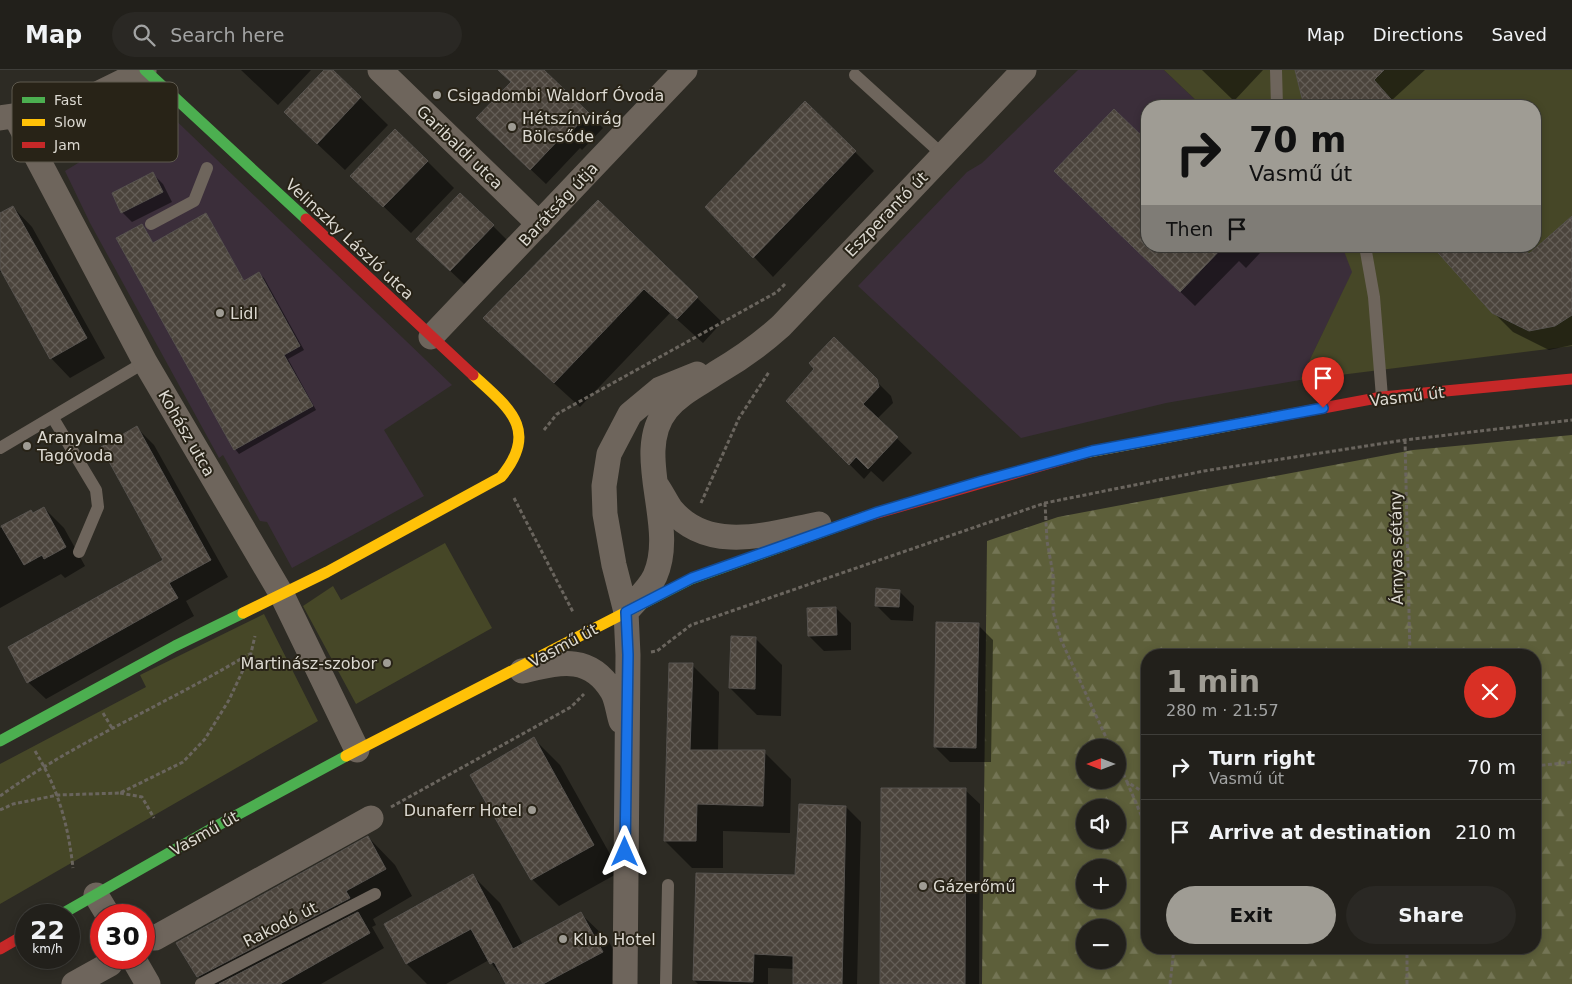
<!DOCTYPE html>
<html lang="en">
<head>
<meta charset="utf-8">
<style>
	body { margin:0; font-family:"DejaVu Sans",sans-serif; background:#2a2824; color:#f1f3f6; height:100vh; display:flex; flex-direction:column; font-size:19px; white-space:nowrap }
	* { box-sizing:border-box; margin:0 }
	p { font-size:16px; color:#a2a3a3 }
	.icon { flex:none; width:28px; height:28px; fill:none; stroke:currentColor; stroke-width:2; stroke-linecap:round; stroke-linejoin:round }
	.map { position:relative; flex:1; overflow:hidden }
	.panel { position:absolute; left:1141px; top:579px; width:400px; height:305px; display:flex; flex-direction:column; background:#22201b; border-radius:20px; box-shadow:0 2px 8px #0003,0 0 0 1px #3f3e3a }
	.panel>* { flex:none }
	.top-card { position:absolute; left:1141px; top:30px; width:400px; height:152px; border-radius:20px; box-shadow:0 2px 8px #0003,0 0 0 1px #3f3e3a; background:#9f9c94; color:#111; overflow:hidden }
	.needle { width:32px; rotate:270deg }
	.fabs { position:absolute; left:1076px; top:669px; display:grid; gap:10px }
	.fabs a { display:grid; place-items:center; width:50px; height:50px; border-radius:50%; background:#22201b; box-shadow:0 2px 8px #0003,0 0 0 1px #3f3e3a; font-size:25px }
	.speed { position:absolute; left:15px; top:834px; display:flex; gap:10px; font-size:25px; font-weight:700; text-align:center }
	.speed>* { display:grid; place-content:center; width:65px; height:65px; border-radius:50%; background:#22201b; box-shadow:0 2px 8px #0003,0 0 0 1px #3f3e3a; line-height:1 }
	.speed small { font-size:12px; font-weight:400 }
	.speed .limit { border:8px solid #d22; background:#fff; color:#111 }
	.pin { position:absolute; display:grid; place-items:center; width:42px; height:42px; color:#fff; margin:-51px -21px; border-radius:50% 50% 50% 0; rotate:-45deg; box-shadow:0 0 5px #0007 }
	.pin .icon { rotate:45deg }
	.me { position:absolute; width:55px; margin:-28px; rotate:0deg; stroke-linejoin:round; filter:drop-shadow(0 0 4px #0008) }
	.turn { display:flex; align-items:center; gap:18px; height:105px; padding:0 25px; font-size:22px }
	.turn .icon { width:65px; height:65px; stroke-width:2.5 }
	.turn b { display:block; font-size:35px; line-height:42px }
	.then { display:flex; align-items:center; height:48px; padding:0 25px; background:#0003; gap:10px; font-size:19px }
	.round { display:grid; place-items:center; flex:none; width:52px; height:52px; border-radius:26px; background:#2a2824 }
	.summary { display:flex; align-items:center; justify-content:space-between; height:85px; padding:0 25px }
	h1 { font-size:30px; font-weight:600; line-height:38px; color:#9f9c94 }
	.cta { display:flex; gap:10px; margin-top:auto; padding:10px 25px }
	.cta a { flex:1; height:58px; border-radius:30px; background:#9f9c94; color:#111; font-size:20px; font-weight:600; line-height:58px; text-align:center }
	.cta a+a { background:#2a2824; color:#f1f3f6 }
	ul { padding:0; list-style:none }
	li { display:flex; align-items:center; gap:15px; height:65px; padding:0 25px; border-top:1px solid #3f3e3a }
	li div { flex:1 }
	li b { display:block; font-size:19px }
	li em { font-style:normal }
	header { display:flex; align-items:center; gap:30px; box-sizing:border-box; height:70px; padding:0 25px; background:#22201b; border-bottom:1px solid #3f3e3a }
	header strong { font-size:24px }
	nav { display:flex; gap:28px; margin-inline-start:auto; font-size:18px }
	.search { width:350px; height:45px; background:#2a2824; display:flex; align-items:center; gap:12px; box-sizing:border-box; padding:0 18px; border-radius:28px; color:#a2a3a3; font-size:19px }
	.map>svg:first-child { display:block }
</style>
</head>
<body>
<header>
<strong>Map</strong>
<div class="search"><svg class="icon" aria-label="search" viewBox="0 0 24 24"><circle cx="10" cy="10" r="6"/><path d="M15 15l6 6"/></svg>Search here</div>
<nav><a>Map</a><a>Directions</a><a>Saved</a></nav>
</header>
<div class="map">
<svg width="1572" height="914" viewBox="0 0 1572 914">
	<defs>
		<pattern id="forest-firs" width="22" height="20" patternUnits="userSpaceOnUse" patternTransform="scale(1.25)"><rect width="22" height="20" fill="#5d5f3a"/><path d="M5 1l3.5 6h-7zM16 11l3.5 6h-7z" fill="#747555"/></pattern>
		<pattern id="building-cross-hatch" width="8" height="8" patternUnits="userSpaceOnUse" patternTransform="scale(1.25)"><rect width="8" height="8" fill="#4b443c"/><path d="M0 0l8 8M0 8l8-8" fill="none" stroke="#645e57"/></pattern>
	</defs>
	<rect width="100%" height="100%" fill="#2d2b24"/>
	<path fill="#3b2e3a" d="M 1078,0 L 1164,0 L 1202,36 L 1148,36 L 1148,176 L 1342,176 L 1353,201 L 1300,310 L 1166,333 L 1021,368 L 858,216 L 967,102 L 982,93 Z
		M 165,40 L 452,315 L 384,360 L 424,426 L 292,498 L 267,452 L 260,451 L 223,385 L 219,388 L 90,153 L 65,101 Z"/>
	<path fill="#464727" d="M 1164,0 L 1572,0 L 1572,276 L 1300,310 L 1352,202 L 1342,176 L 1535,176 L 1535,36 L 1202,36 Z
		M 445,473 L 492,558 L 356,634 L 303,536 L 333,516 L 341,530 Z
		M 264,544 L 318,651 L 0,834 L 0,694 L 146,617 L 140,605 Z"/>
	<path fill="url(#forest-firs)" fill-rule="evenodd" d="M 1572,365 L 1572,914 L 982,914 L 987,471 L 1058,447 L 1413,380 ZM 1148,585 L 1535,585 L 1535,878 L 1148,878 ZM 1085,678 L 1118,678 L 1118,710 L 1085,710 ZM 1085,738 L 1118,738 L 1118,770 L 1085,770 ZM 1085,798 L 1118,798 L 1118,830 L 1085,830 ZM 1085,858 L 1118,858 L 1118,890 L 1085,890 Z"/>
	<path fill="#0007" d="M 241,0 L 311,0 L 278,35 Z
		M 325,0 L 332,0 L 388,55 L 345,100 L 312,69 Z
		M 500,0 L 542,0 L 603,58 L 582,80 L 580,78 L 546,114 L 492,63 L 512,12 Z
		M 1202,0 L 1263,0 L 1234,31 Z
		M 1296,0 L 1425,0 L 1392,30 L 1398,36 L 1307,36 L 1305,33 Z
		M 855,82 L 874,101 L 773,207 L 707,137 Z
		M 427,91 L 454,118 L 411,163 L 379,132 Z
		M 153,104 L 163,114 L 172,132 L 132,152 L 122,142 Z
		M 1070,115 L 1148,176 L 1253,176 L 1260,183 L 1246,198 L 1239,191 L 1195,236 Z
		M 598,132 L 722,252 L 703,273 L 670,243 L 580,337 L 510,273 Z
		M 13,137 L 32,157 L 105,288 L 70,308 L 51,288 L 2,201 L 0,202 L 0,145 Z
		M 206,145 L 245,212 L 259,204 L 264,208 L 304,280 L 288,289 L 316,340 L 239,384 L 235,379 L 142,156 L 154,174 Z
		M 1572,148 L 1572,275 L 1549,280 L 1513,262 L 1493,242 L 1522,176 L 1530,185 Z
		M 493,156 L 520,183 L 478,227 L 445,196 Z
		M 834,269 L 891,326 L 893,333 L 877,349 L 912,383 L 883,412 L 871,401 L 864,409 L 787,331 L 816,299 Z
		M 137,358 L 154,375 L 228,507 L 186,531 L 194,546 L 46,629 L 28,612 L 165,490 Z
		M 44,438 L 64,458 L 85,496 L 65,508 L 61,504 L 0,538 L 0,458 L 31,441 L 34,444 Z
		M 899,521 L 914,536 L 913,551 L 891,550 L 876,535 Z
		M 836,538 L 851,553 L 851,580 L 824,581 L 809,566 Z
		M 978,555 L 993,570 L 991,692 L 950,692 L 935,677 Z
		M 755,568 L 782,595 L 781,646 L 757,645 L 730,618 Z
		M 692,595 L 719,622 L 718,681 L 764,682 L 791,709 L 790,763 L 723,761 L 723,798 L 692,798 L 665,771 Z
		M 533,668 L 560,695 L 620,802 L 559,836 L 532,809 Z
		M 965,720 L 980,734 L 979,914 L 881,914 Z
		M 846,737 L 861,752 L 857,914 L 794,914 L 794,899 L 768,898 L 768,914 L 698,914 L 694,910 L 796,807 Z
		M 368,767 L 395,795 L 412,826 L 373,849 L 376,855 L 372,857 L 384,878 L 321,914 L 206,914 L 198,906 Z
		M 473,806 L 500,833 L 523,875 L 580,843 L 608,870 L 629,909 L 620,914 L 507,914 L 489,890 L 446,914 L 427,914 L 407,894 Z"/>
	<path fill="url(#building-cross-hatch)" stroke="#56524e" d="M 324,0 L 333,0 L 361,27 L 317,74 L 284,42 Z
		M 498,0 L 544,0 L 589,43 L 567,66 L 564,64 L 530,100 L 476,48 L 511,12 Z
		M 1295,0 L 1384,0 L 1374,10 L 1397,36 L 1304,36 Z
		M 805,31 L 856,81 L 753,188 L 705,137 Z
		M 1114,39 L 1148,72 L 1148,176 L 1224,176 L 1180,222 L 1054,101 Z
		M 395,59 L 428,91 L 383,137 L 350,106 Z
		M 153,102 L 163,122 L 121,143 L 112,123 Z
		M 460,123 L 494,155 L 450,201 L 416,169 Z
		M 598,130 L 698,227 L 677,249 L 644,219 L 554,313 L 483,248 Z
		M 13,136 L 87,268 L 50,289 L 0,199 L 0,143 Z
		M 206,143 L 244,211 L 259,202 L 300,276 L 284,285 L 313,336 L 234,380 L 116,168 L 142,154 L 153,173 Z
		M 1572,146 L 1572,245 L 1555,256 L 1529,261 L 1492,243 L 1432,176 L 1522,176 L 1529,184 Z
		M 834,267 L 877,309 L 879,317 L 863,334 L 898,367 L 868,399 L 856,387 L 849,395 L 786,331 L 814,299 L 809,293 Z
		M 137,356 L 211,490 L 169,513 L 178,528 L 27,613 L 8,577 L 163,490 L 101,377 Z
		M 44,437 L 66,477 L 44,489 L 42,485 L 24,495 L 1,456 L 31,440 L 33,443 Z
		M 876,518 L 900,520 L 899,537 L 875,536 Z
		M 836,537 L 837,565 L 808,566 L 807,538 Z
		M 936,552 L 979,553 L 976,678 L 934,677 Z
		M 731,566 L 756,567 L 755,619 L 729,618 Z
		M 669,593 L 693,593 L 690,680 L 765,680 L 763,736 L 697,734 L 696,771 L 664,771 Z
		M 534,667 L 594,775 L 531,810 L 470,705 Z
		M 881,718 L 966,718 L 965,914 L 880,914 Z
		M 799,734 L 846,736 L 842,914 L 793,914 L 793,886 L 754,884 L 753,912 L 693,910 L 696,803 L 795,805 Z
		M 368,766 L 386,799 L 346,821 L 350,828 L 197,907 L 176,873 Z
		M 473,804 L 513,879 L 581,842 L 603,882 L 543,914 L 506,914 L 494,892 L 490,894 L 471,859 L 406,894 L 384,854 Z
		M 358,842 L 370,863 L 280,914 L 219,914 Z"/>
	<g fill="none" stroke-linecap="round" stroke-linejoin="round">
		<path stroke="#6a655e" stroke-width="3" stroke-dasharray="4 2.5" stroke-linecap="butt" d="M 544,360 L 557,344 L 777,222 L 785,214
			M 1405,370 L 1410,585
			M 514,428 L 573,542
			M 701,433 L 739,348 L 769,302
			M 1045,433 L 1047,471 L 1053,504 L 1053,541 L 1061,570 L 1111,678
			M 651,582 L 657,581 L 691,555 L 1045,433 L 1204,401 L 1405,370 L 1572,350
			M 103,643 L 112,658
			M 35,681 C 58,718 68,754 73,798
			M 1118,692 L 1127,712 L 1148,725
			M 1535,696 L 1572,692
			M 1127,712 L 1148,761
			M 120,723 L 142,727 L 154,748
			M 0,726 C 78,670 167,634 249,584
			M 391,737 L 571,637 L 584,624
			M 0,740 L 13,734 L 58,725 L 120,723 L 183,692 L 205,669 L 229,630 L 251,583 L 255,566
			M 1170,914 L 1174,878
			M 1407,914 L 1407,878"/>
		<path stroke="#6e655c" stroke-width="12" d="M 1276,0 L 1277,36
			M 855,5 L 943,85
			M 151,154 L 194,131 L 207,98
			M 1365,176 L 1374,227 L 1382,327
			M 53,348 L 96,420 L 98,437 L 79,482
			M 0,378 L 145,292
			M 201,914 L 375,824
			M 666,914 L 668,815"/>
		<path stroke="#6e655c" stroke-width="25" d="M 380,0 L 539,154
			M 15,46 L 145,292 L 282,525 L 357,680
			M 0,48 L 47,41 L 87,29 L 144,1
			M 431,267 L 685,0
			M 657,416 C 662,423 666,432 671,439 C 709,485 771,463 819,454
			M 626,542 C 635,531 649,519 655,506 C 678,455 631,383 667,339 C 680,323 700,314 716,303 C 740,289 761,274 781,256 L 1024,0
			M 522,601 C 558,593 589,583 612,621 C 617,629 618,642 621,651
			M 96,825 L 108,845
			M 155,868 L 371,748
			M 133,888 L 148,914
			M 74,914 L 110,894
			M 625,914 L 628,585 L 626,542 L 614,495 L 605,444 L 604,416 L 609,384 L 630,344 L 660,319 L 697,304"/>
		<path stroke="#4caf50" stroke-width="11" d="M 145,0 L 306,149
			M 642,534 L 691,509 L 864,447
			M 0,671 L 175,576 L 243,543
			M 60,845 L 211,759 L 346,686"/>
		<path stroke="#ffc107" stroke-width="11" d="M 1089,382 L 1275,347
			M 243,543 L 327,502 L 501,407 C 540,360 509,338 473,305
			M 346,686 L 642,534"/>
		<path stroke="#c62828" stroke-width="11" d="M 306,149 L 473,305
			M 1275,347 L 1382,327 L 1572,309
			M 864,447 L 1089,382
			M 0,879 L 26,864"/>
	</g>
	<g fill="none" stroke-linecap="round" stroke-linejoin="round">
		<g stroke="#114b97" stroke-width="12">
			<path id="route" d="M 625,782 L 628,585 L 626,542 L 692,508 L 878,442 L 982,411 L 1092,381 L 1323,338"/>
		</g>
		<use href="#route" stroke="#1a73e8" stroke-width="9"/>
	</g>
	<g fill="#9f9c94" stroke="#282317" stroke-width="2">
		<circle cx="437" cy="25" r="5"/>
		<circle cx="512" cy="57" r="5"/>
		<circle cx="220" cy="243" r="5"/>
		<circle cx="27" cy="376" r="5"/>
		<circle cx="387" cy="593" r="5"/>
		<circle cx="532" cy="740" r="5"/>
		<circle cx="923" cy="816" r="5"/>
		<circle cx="563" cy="869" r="5"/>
	</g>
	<g text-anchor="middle" stroke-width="4" stroke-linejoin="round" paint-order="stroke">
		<g font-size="16" fill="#dcd9d1" stroke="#282317" text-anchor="start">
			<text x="447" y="31">Csigadombi Waldorf Óvoda</text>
			<text x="522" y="54">Hétszínvirág<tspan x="522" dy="18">Bölcsőde</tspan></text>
			<text x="230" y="249">Lidl</text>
			<text x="37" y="373">Aranyalma<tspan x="37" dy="18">Tagóvoda</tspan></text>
			<text x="377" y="599" text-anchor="end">Martinász-szobor</text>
			<text x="522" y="746" text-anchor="end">Dunaferr Hotel</text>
			<text x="933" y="822">Gázerőmű</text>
			<text x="573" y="875">Klub Hotel</text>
		</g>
		<g font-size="16" fill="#dcd9d1" stroke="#282317">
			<text transform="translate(460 77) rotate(44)" y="6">Garibaldi utca</text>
			<text transform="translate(558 134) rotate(-47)" y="6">Barátság útja</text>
			<text transform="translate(886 144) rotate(-46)" y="6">Eszperantó út</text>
			<text transform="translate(350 169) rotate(43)" y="6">Velinszky László utca</text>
			<text transform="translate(1407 326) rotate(-7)" y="6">Vasmű út</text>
			<text transform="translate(187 363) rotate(60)" y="6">Kohász utca</text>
			<text transform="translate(1396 478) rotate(-91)" y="6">Árnyas sétány</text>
			<text transform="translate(563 575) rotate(-28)" y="6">Vasmű út</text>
			<text transform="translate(204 763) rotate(-29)" y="6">Vasmű út</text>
			<text transform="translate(280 854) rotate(-27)" y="6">Rakodó út</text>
		</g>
	</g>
	<rect x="12" y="12" width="166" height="80" rx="8" fill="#282317" stroke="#5e5a4f" stroke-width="1"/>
	<rect x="22" y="27" width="23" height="6" fill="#4caf50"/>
	<rect x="22" y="49" width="23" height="7" fill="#ffc107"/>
	<rect x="22" y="72" width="23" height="6" fill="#c62828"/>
	<g font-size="14" fill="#dcd9d1">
		<text x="54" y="35">Fast</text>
		<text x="54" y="57">Slow</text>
		<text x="54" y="80">Jam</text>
	</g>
</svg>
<div class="fabs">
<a><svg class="needle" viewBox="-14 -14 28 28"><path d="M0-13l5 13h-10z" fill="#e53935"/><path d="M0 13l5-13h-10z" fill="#a2a3a3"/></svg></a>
<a><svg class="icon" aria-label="sound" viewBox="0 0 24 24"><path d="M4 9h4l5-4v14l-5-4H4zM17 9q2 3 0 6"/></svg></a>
<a>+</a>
<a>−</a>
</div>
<div class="speed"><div>22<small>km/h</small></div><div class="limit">30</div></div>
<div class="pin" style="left:1323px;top:338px;background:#d93025"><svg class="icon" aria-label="arrive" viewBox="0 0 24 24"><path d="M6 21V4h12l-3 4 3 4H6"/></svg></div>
<svg class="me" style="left:625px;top:782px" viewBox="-20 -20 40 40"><path d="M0-17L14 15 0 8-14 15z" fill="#1a73e8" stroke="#fff" stroke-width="4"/></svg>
<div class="top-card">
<div class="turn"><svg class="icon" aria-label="right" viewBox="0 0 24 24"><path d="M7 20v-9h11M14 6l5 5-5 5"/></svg><div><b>70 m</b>Vasmű út</div></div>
<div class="then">Then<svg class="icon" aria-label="arrive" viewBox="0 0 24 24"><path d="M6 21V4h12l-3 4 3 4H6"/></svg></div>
</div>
<section class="panel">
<div class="summary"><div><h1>1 min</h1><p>280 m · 21:57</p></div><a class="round" style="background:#d93025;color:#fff"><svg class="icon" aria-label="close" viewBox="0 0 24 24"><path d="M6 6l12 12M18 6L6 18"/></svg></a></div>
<ul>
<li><svg class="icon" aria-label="right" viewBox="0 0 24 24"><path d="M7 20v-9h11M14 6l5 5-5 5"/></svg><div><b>Turn right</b><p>Vasmű út</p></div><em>70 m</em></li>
<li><svg class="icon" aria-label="arrive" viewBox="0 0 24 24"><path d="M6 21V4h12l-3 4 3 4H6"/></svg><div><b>Arrive at destination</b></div><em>210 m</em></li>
</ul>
<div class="cta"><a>Exit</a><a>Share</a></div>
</section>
</div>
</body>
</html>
